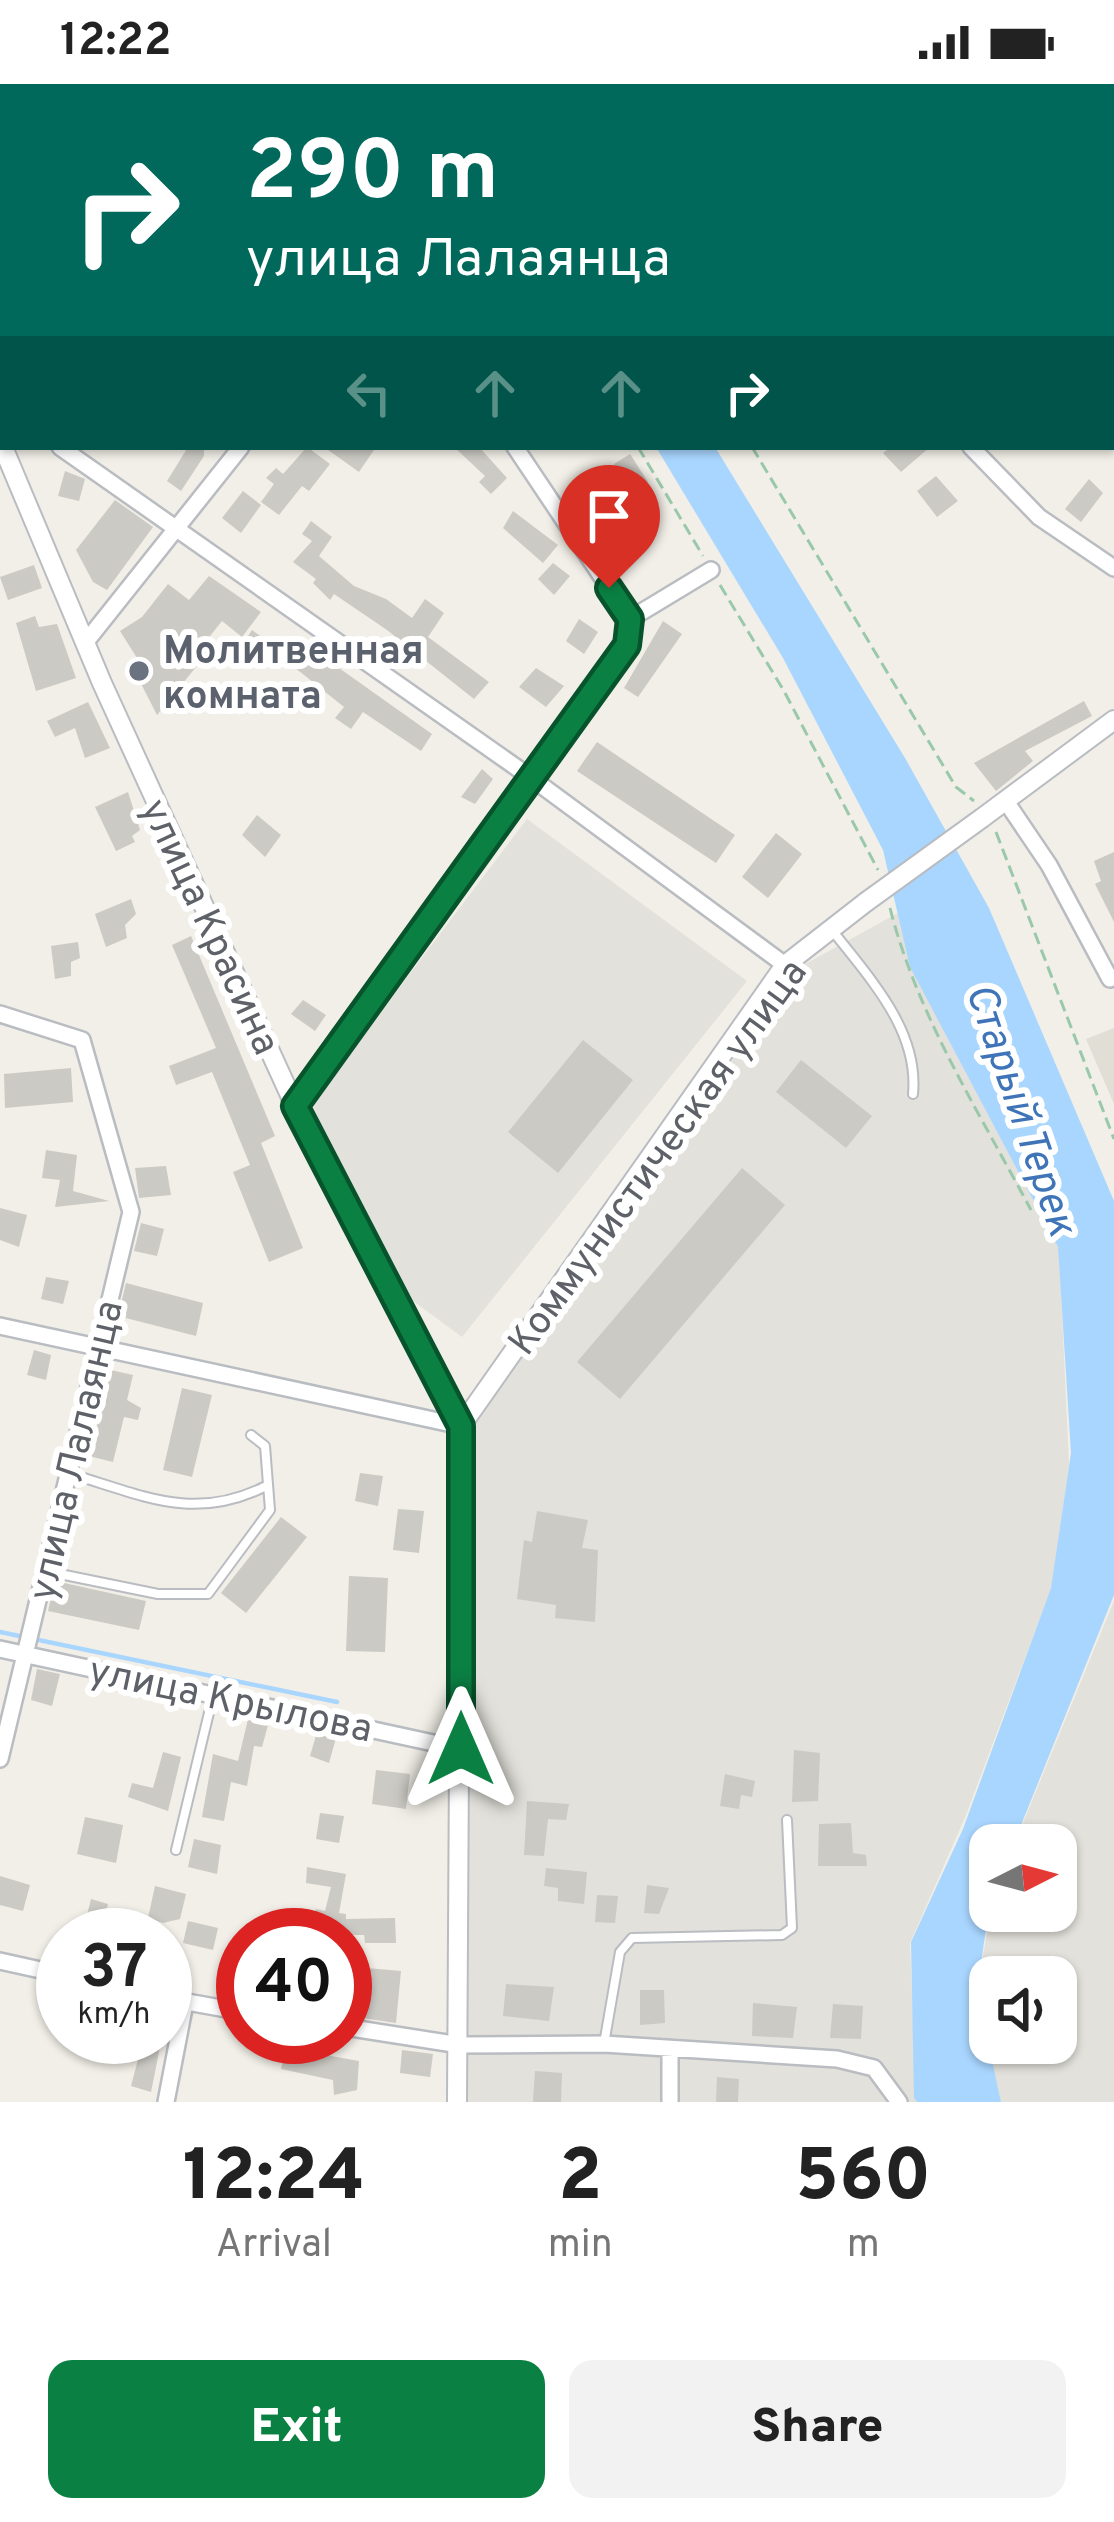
<!DOCTYPE html>
<html lang="en">
<head>
<meta charset="utf-8">
<style>
	body { margin:0; font-family:Overpass,sans-serif; background:#f2f2f2; color:#222; height:100vh; display:flex; flex-direction:column; font-size:45px; white-space:nowrap }
	* { box-sizing:border-box; margin:0 }
	p { font-size:39px; color:#767676 }
	.icon { flex:none; width:66px; height:66px; fill:none; stroke:currentColor; stroke-width:2; stroke-linecap:round; stroke-linejoin:round }
	.map { position:relative; height:2018px; overflow:hidden }
	.details { display:flex; flex-direction:column; background:#fff; flex:1 }
	.details>* { flex:none }
	.hud { position:absolute; left:0px; top:0px; width:1116px; height:366px; box-shadow:0 3px 9px #0004; background:#00695c; color:#fff; overflow:hidden }
	.needle { width:78px; rotate:84deg }
	.fabs { position:absolute; left:969px; top:1740px; display:grid; gap:24px }
	.fabs a { display:grid; place-items:center; width:108px; height:108px; border-radius:24px; background:#fff; box-shadow:0 3px 9px #0004; font-size:60px }
	.speed { position:absolute; left:36px; top:1824px; display:flex; gap:24px; font-size:60px; font-weight:700; text-align:center }
	.speed>* { display:grid; place-content:center; width:156px; height:156px; border-radius:50%; background:#fff; box-shadow:0 3px 9px #0004; line-height:1 }
	.speed small { font-size:30px; font-weight:400 }
	.speed .limit { border:18px solid #d22; background:#fff; color:#111 }
	.pin { position:absolute; display:grid; place-items:center; width:102px; height:102px; color:#fff; margin:-123px -51px; border-radius:50% 50% 50% 0; rotate:-45deg; box-shadow:0 0 12px #0007 }
	.pin .icon { rotate:45deg }
	.me { position:absolute; width:132px; margin:-66px; rotate:0deg; stroke-linejoin:round; filter:drop-shadow(0 0 9px #0008) }
	.turn { display:flex; align-items:center; gap:42px; height:252px; padding:0 48px; font-size:54px }
	.turn .icon { width:156px; height:156px; stroke-width:2.5 }
	.turn b { display:block; font-size:84px; line-height:102px }
	.lanes { display:flex; align-items:center; height:114px; padding:0 48px; background:#0003; justify-content:center; gap:60px; direction:ltr }
	.lanes .off { opacity:.35 }
	.eta { display:flex; justify-content:space-evenly; align-items:center; height:204px; text-align:center }
	.eta b { font-size:72px; font-weight:800; line-height:84px }
	.button { display:flex; gap:24px; margin-top:auto; padding:24px 48px }
	.button a { flex:1; height:138px; border-radius:24px; background:#0b8043; color:#fff; font-size:48px; font-weight:800; line-height:138px; text-align:center }
	.button a+a { background:#f2f2f2; color:#222 }
	.status { display:flex; justify-content:space-between; align-items:center; height:84px; padding:0 60px; background:#fff; direction:ltr }
	.status svg { height:33px; fill:currentColor }
	.map>svg:first-child { display:block }
</style>
</head>
<body>
<div class="status"><b>12:22</b><svg viewBox="0 0 49 12"><path d="M0 12V9h3v3zM5 12V6h3v6zM10 12V3h3v9zM15 12V0h3v12zM26 1h20v11H26zM47 4h2v5h-2z"/></svg></div>
<div class="map">
<svg width="1114" height="2018" viewBox="0 0 1114 2018">
	<rect width="100%" height="100%" fill="#f1efe7"/>
	<path fill="#e2e1db" fill-rule="evenodd" d="M 527,735 L 747,897 L 462,1253 L 386,1197 L 312,1019 Z
		M 898,829 L 911,883 L 1059,1165 L 1069,1382 L 1052,1502 L 966,1731 L 910,1859 L 916,2018 L 458,2018 L 463,1354 L 798,884 Z
		M 1114,1517 L 1114,2018 L 1001,2018 L 976,1910 L 991,1827 L 1056,1827 L 1056,1761 L 1014,1761 ZM 990,1893 L 1056,1893 L 1056,1959 L 990,1959 Z"/>
	<path fill="#e1ded5" d="M 1114,944 L 1114,1020 L 1086,955 Z"/>
	<path fill="#a9d6ff" d="M 656,363 L 715,363 L 905,674 L 989,824 L 1114,1117 L 1114,1511 L 1013,1761 L 990,1761 L 990,1817 L 977,1907 L 1001,2018 L 917,2018 L 914,2014 L 911,1858 L 963,1745 L 1051,1504 L 1071,1369 L 1058,1163 L 910,883 L 883,766 L 783,574 Z"/>
	<g fill="none" stroke-linecap="round" stroke-linejoin="round">
		<path stroke="#a9d6ff" stroke-width="4.5" d="M 0,1548 L 337,1618"/>
	</g>
	<path fill="#cccac4" d="M 188,363 L 204,363 L 204,372 L 181,407 L 167,397 Z
		M 307,363 L 330,380 L 309,407 L 302,402 L 279,431 L 261,418 L 274,400 L 266,394 L 276,384 L 283,390 Z
		M 324,363 L 376,363 L 359,388 Z
		M 454,363 L 479,363 L 507,394 L 491,410 L 479,398 L 485,392 Z
		M 891,363 L 930,363 L 901,388 L 883,369 Z
		M 630,370 L 648,398 L 630,409 L 614,380 Z
		M 65,387 L 85,395 L 79,417 L 58,412 Z
		M 936,392 L 958,417 L 937,433 L 917,407 Z
		M 1089,395 L 1103,409 L 1081,438 L 1065,425 Z
		M 243,407 L 261,421 L 241,449 L 222,434 Z
		M 115,416 L 153,443 L 107,506 L 93,498 L 76,466 Z
		M 513,427 L 558,461 L 543,479 L 503,444 Z
		M 311,437 L 332,453 L 319,472 L 354,502 L 386,515 L 412,534 L 425,515 L 444,529 L 428,553 L 489,598 L 474,615 L 387,546 L 334,510 L 330,516 L 313,499 L 316,495 L 293,478 L 312,457 L 302,450 Z
		M 553,479 L 570,492 L 554,511 L 538,495 Z
		M 34,481 L 42,504 L 8,516 L 0,493 Z
		M 209,492 L 261,528 L 242,553 L 222,537 L 202,562 L 209,567 L 157,631 L 130,578 L 137,574 L 120,547 L 142,533 L 168,500 L 189,516 Z
		M 35,532 L 39,543 L 57,540 L 76,594 L 36,607 L 16,539 Z
		M 579,535 L 598,548 L 584,570 L 566,557 Z
		M 663,537 L 682,550 L 638,613 L 624,604 Z
		M 252,546 L 270,559 L 254,576 L 240,565 Z
		M 301,557 L 432,650 L 421,667 L 363,628 L 351,645 L 335,634 L 344,623 L 289,579 Z
		M 536,584 L 564,602 L 546,623 L 519,603 Z
		M 1084,617 L 1092,632 L 1025,667 L 1033,677 L 996,707 L 974,679 Z
		M 88,618 L 110,664 L 85,674 L 75,644 L 55,653 L 47,637 Z
		M 597,658 L 735,751 L 716,779 L 577,687 Z
		M 482,685 L 493,695 L 475,720 L 461,713 Z
		M 128,708 L 140,746 L 132,752 L 135,758 L 116,767 L 95,723 Z
		M 257,731 L 281,751 L 265,773 L 242,751 Z
		M 776,749 L 802,770 L 768,814 L 742,793 Z
		M 1114,768 L 1114,838 L 1095,800 L 1101,797 L 1094,777 Z
		M 131,815 L 136,830 L 125,841 L 127,854 L 106,863 L 95,830 Z
		M 191,852 L 275,1052 L 261,1059 L 303,1164 L 269,1178 L 233,1088 L 250,1081 L 212,988 L 176,1001 L 169,982 L 216,964 L 172,861 Z
		M 78,858 L 80,874 L 71,878 L 71,892 L 55,895 L 51,862 Z
		M 303,916 L 326,931 L 315,947 L 291,930 Z
		M 583,956 L 633,996 L 558,1089 L 508,1048 Z
		M 801,976 L 872,1032 L 846,1064 L 776,1008 Z
		M 71,984 L 73,1018 L 5,1024 L 4,990 Z
		M 46,1066 L 77,1071 L 73,1107 L 109,1117 L 55,1123 L 60,1096 L 42,1094 Z
		M 166,1082 L 171,1111 L 139,1114 L 135,1084 Z
		M 742,1084 L 785,1121 L 620,1315 L 577,1278 Z
		M 0,1124 L 27,1131 L 19,1163 L 0,1156 Z
		M 141,1139 L 164,1145 L 157,1172 L 134,1167 Z
		M 46,1193 L 69,1197 L 63,1220 L 41,1215 Z
		M 126,1199 L 203,1219 L 196,1252 L 118,1232 Z
		M 34,1266 L 51,1271 L 46,1296 L 27,1291 Z
		M 106,1285 L 133,1291 L 127,1316 L 141,1324 L 138,1336 L 124,1333 L 113,1378 L 85,1371 Z
		M 182,1304 L 212,1311 L 192,1393 L 163,1386 Z
		M 360,1389 L 383,1392 L 378,1422 L 355,1417 Z
		M 398,1425 L 424,1427 L 419,1469 L 393,1466 Z
		M 537,1427 L 588,1436 L 582,1464 L 598,1466 L 595,1538 L 555,1534 L 556,1521 L 517,1515 L 524,1456 L 532,1458 Z
		M 281,1433 L 307,1453 L 246,1529 L 221,1509 Z
		M 349,1492 L 388,1494 L 385,1568 L 346,1567 Z
		M 55,1497 L 146,1517 L 139,1546 L 48,1527 Z
		M 37,1585 L 60,1590 L 52,1622 L 31,1616 Z
		M 249,1631 L 268,1641 L 262,1663 L 254,1662 L 247,1702 L 231,1698 L 224,1737 L 202,1733 L 213,1670 L 238,1677 Z
		M 317,1648 L 336,1654 L 329,1679 L 310,1672 Z
		M 794,1666 L 820,1669 L 818,1717 L 792,1718 Z
		M 163,1668 L 181,1673 L 168,1727 L 128,1713 L 132,1699 L 153,1704 Z
		M 376,1686 L 410,1690 L 406,1725 L 372,1720 Z
		M 725,1690 L 755,1697 L 752,1713 L 741,1711 L 739,1725 L 720,1722 Z
		M 527,1717 L 569,1720 L 566,1736 L 548,1735 L 544,1772 L 524,1771 Z
		M 320,1729 L 344,1732 L 339,1759 L 316,1755 Z
		M 85,1733 L 123,1741 L 116,1779 L 77,1770 Z
		M 851,1739 L 853,1769 L 866,1771 L 867,1782 L 818,1782 L 819,1740 Z
		M 194,1755 L 221,1761 L 217,1790 L 188,1783 Z
		M 307,1783 L 346,1790 L 339,1829 L 346,1830 L 346,1835 L 395,1834 L 396,1859 L 365,1859 L 364,1851 L 311,1851 L 316,1825 L 325,1827 L 331,1803 L 306,1799 Z
		M 546,1784 L 587,1788 L 584,1820 L 558,1817 L 558,1804 L 544,1802 Z
		M 0,1792 L 30,1801 L 23,1827 L 0,1821 Z
		M 647,1801 L 669,1804 L 659,1830 L 644,1829 Z
		M 155,1802 L 186,1810 L 180,1835 L 163,1839 L 148,1834 Z
		M 597,1811 L 618,1812 L 615,1839 L 595,1838 Z
		M 91,1815 L 108,1820 L 101,1851 L 82,1851 Z
		M 188,1837 L 218,1844 L 213,1866 L 183,1859 Z
		M 367,1884 L 401,1887 L 396,1939 L 362,1934 Z
		M 506,1900 L 554,1903 L 549,1937 L 503,1932 Z
		M 640,1906 L 664,1906 L 665,1939 L 640,1941 Z
		M 753,1919 L 797,1923 L 793,1954 L 752,1952 Z
		M 833,1920 L 863,1922 L 861,1955 L 830,1954 Z
		M 119,1953 L 162,1953 L 151,2008 L 131,2002 L 141,1964 L 119,1959 Z
		M 286,1964 L 359,1977 L 357,2006 L 334,2011 L 333,1996 L 281,1985 Z
		M 402,1966 L 433,1970 L 430,1993 L 400,1989 Z
		M 535,1987 L 562,1989 L 561,2018 L 533,2018 Z
		M 717,1993 L 739,1995 L 738,2018 L 716,2018 Z"/>
	<g fill="none" stroke-linecap="round" stroke-linejoin="round">
		<g stroke="#b9bcc1" stroke-width="12">
			<path id="service" d="M 832,846 C 870,895 919,946 913,1010
				M 71,1390 C 142,1411 193,1438 264,1403
				M 45,1487 L 158,1510 L 208,1510 L 270,1426 L 265,1362 L 251,1351
				M 176,1766 L 213,1612
				M 604,1960 L 620,1868 L 632,1854 L 782,1851 L 792,1844 L 787,1736"/>
		</g>
		<g stroke="#b9bcc1" stroke-width="20">
			<path id="minor" d="M 61,0 L 66,3
				M 664,0 L 668,3
				M 895,0 L 899,3
				M 1103,0 L 1107,3
				M 494,3 L 496,0
				M 998,3 L 999,0
				M 1113,155 L 1114,155
				M 1113,313 L 1114,314
				M 0,322 L 3,324
				M 60,363 L 530,693 L 785,881
				M 515,363 L 630,535
				M 971,363 L 1039,433 L 1114,484
				M 85,559 L 241,363
				M 1005,716 L 1049,781 L 1110,895
				M 0,930 L 82,956 L 131,1128 L 0,1675
				M 295,1022 L 627,561 L 630,535 L 711,486
				M 0,1242 L 461,1342
				M 0,1565 L 461,1665
				M 0,1877 L 63,1891
				M 165,1914 L 243,1928
				M 345,1943 L 460,1961 L 604,1960 L 837,1975 L 874,1984 L 899,2018
				M 670,1965 L 670,2018
				M 166,2018 L 185,1919"/>
		</g>
		<g stroke="#b9bcc1" stroke-width="22">
			<path id="tertiary" d="M 0,356 L 102,599 L 295,1022 L 461,1342 L 457,2018
				M 982,734 L 1114,636
				M 461,1342 L 785,881 L 866,818"/>
		</g>
		<path stroke="#9ac8aa" stroke-width="3" stroke-dasharray="12 6" stroke-linecap="butt" d="M 319,0 L 322,3
			M 638,363 L 703,472
			M 752,363 L 956,703 L 974,717
			M 720,501 L 784,607 L 878,786
			M 996,748 L 1114,1055
			M 890,824 C 917,931 979,1028 1031,1126"/>
		<use href="#service" stroke="#fff" stroke-width="8"/>
		<use href="#minor" stroke="#fff" stroke-width="15"/>
		<use href="#tertiary" stroke="#fff" stroke-width="18"/>
		<g stroke="#b9bcc1" stroke-width="22" stroke-linecap="butt">
			<path id="tertiary-bridge" d="M 866,818 L 982,734"/>
		</g>
		<use href="#tertiary-bridge" stroke="#fff" stroke-width="18"/>
	</g>
	<g fill="none" stroke-linecap="round" stroke-linejoin="round">
		<g stroke="#07532c" stroke-width="30">
			<path id="route" d="M 461,1665 L 461,1342 L 295,1022 L 627,561 L 630,535 L 609,504"/>
		</g>
		<use href="#route" stroke="#0b8043" stroke-width="21"/>
	</g>
	<circle fill="#6b7280" stroke="#fff" stroke-width="4.5" cx="139" cy="587" r="12"/>
	<g text-anchor="middle" stroke-width="12" stroke-linejoin="round" paint-order="stroke">
		<g font-size="39" font-weight="bold" fill="#5b616d" stroke="#fff" text-anchor="start">
			<text x="163" y="579">Молитвенная<tspan x="163" dy="45">комната</tspan></text>
		</g>
		<g font-size="39" fill="#5e6268" stroke="#fff">
			<text transform="translate(212 842) rotate(65)" y="14">улица Красина</text>
			<text transform="translate(656 1072) rotate(-54)" y="14">Коммунистическая улица</text>
			<text transform="translate(74 1366) rotate(-77)" y="14">улица Лалаянца</text>
			<text transform="translate(231 1614) rotate(12)" y="14">улица Крылова</text>
		</g>
		<g font-size="42" font-style="italic" fill="#3f75b8" stroke="#fff">
			<text transform="translate(1023 1025) rotate(71)" y="15">Старый Терек</text>
		</g>
	</g>
</svg>
<div class="fabs">
<a><svg class="needle" viewBox="-14 -14 28 28"><path d="M0-13l5 13h-10z" fill="#e53935"/><path d="M0 13l5-13h-10z" fill="#767676"/></svg></a>
<a><svg class="icon" aria-label="sound" viewBox="0 0 24 24"><path d="M4 9h4l5-4v14l-5-4H4zM17 9q2 3 0 6"/></svg></a>
</div>
<div class="speed"><div>37<small>km/h</small></div><div class="limit">40</div></div>
<div class="pin" style="left:609px;top:504px;background:#d93025"><svg class="icon" aria-label="arrive" viewBox="0 0 24 24"><path d="M6 21V4h12l-3 4 3 4H6"/></svg></div>
<svg class="me" style="left:461px;top:1665px" viewBox="-20 -20 40 40"><path d="M0-17L14 15 0 8-14 15z" fill="#0b8043" stroke="#fff" stroke-width="4"/></svg>
<div class="hud">
<div class="turn"><svg class="icon" aria-label="right" viewBox="0 0 24 24"><path d="M7 20v-9h11M14 6l5 5-5 5"/></svg><div><b>290 m</b>улица Лалаянца</div></div>
<div class="lanes"><svg class="icon off" aria-label="left" viewBox="0 0 24 24"><path d="M17 20v-9H6M10 6l-5 5 5 5"/></svg><svg class="icon off" aria-label="ahead" viewBox="0 0 24 24"><path d="M12 20V5M6 11l6-6 6 6"/></svg><svg class="icon off" aria-label="ahead" viewBox="0 0 24 24"><path d="M12 20V5M6 11l6-6 6 6"/></svg><svg class="icon" aria-label="right" viewBox="0 0 24 24"><path d="M7 20v-9h11M14 6l5 5-5 5"/></svg></div>
</div>
</div>
<section class="details">
<div class="eta">
<div><b>12:24</b><p>Arrival</p></div>
<div><b>2</b><p>min</p></div>
<div><b>560</b><p>m</p></div>
</div>
<div class="button"><a>Exit</a><a>Share</a></div>
</section>
</body>
</html>
